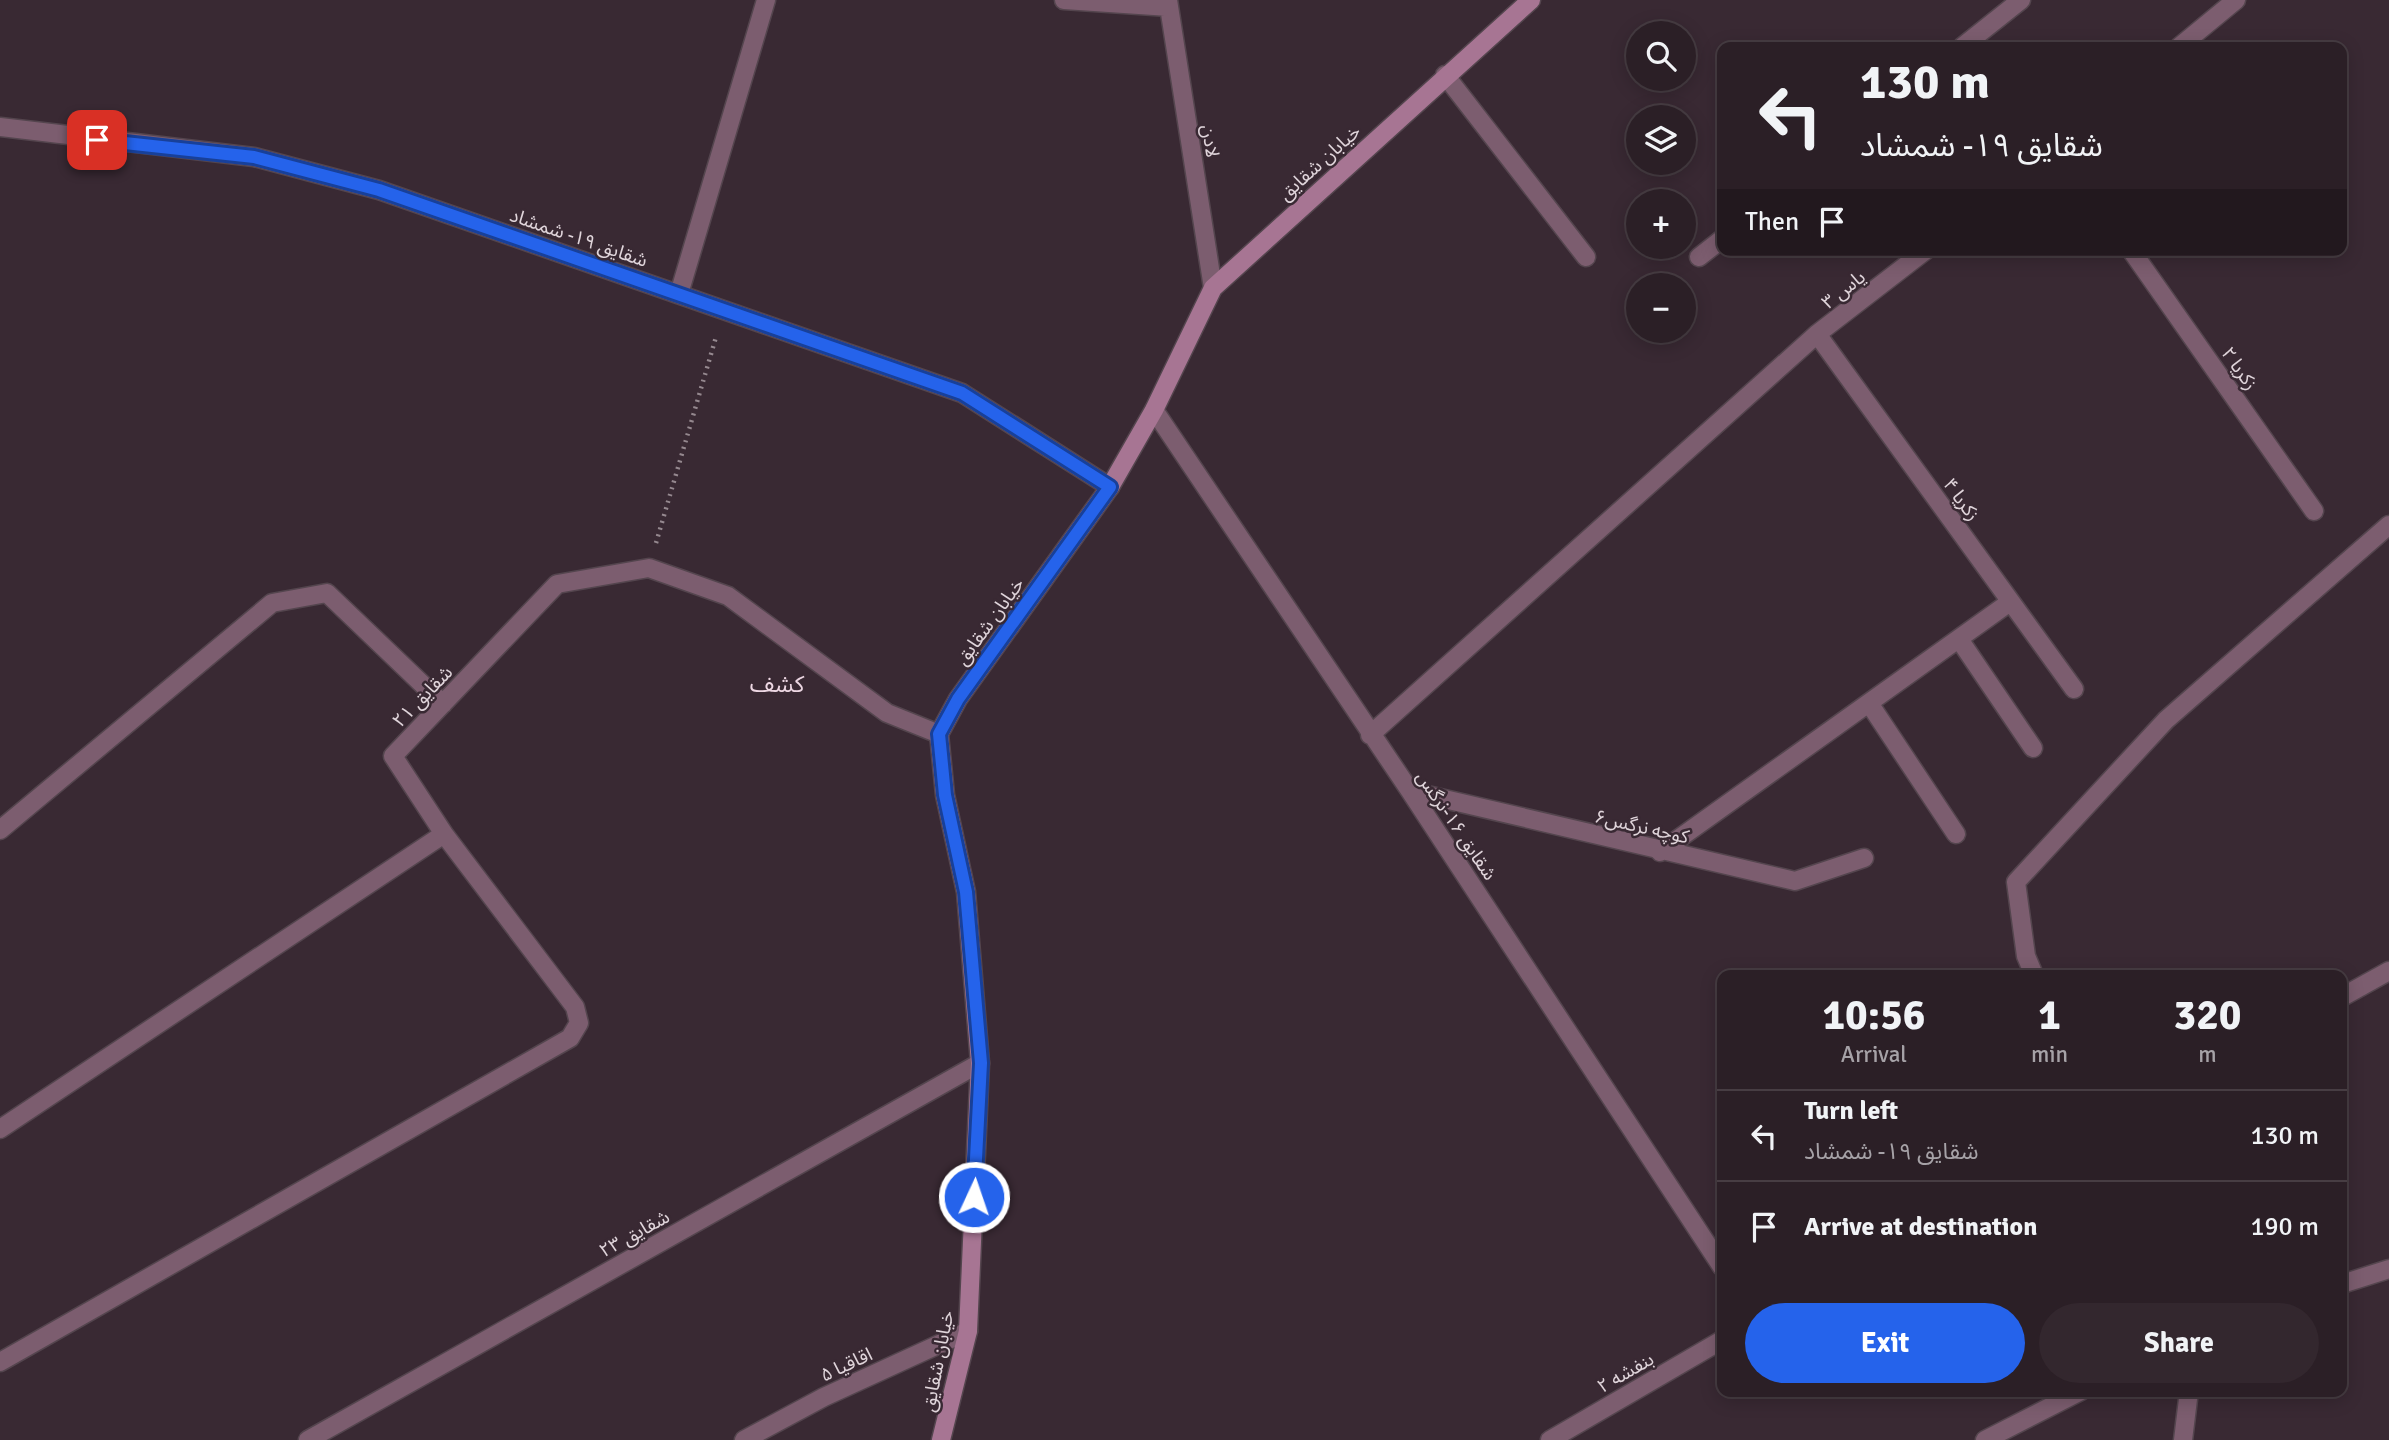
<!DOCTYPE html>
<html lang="en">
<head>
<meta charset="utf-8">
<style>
	body { margin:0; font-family:Signika,"Noto Sans Arabic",sans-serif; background:#33272e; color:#f1f3f6; height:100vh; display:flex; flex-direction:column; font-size:26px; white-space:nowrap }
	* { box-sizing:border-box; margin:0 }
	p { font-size:23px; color:#a6a2a7 }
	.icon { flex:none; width:38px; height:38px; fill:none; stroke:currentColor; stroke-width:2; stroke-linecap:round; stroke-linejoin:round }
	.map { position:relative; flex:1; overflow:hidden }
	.side { position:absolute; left:1717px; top:970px; width:630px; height:427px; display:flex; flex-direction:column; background:#2b1f26; border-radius:14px; box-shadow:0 4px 18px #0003,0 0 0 2px #473d43 }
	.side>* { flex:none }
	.top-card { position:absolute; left:1717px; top:42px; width:630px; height:214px; border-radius:14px; box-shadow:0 4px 18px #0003,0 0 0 2px #473d43; background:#2b1f26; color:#f1f3f6; overflow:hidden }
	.tools { position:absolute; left:1626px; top:21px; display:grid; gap:14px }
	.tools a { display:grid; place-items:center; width:70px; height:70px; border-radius:50%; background:#2b1f26; box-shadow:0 4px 18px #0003,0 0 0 2px #473d43; font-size:35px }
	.pin { position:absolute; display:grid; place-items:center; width:60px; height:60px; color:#fff; margin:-30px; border-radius:14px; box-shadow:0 4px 10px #0006 }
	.me { position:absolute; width:77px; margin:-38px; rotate:3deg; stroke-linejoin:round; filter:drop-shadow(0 0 5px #0008) }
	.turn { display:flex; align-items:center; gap:24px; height:147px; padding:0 28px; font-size:32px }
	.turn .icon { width:91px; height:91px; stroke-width:2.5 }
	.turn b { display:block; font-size:49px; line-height:60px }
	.then { display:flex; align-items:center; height:66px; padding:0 28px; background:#0003; gap:14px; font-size:26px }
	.eta { display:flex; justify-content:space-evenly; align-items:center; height:119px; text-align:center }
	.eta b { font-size:42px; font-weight:700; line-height:49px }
	.button { display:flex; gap:14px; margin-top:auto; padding:14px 28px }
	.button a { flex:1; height:80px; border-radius:42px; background:#2563eb; color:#fff; font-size:28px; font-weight:700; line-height:80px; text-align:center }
	.button a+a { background:#33272e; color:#f1f3f6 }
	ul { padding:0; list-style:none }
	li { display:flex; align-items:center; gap:21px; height:91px; padding:0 28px; border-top:2px solid #473d43 }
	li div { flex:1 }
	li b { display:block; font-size:26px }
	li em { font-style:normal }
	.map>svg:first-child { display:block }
</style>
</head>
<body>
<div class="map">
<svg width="2389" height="1440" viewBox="0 0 2389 1440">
	<rect width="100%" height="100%" fill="#392933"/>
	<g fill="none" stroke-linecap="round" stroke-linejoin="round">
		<g stroke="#54454e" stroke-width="21">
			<path id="street" d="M 1064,0 L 1169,7
				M 1168,0 L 1213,288
				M 1962,47 L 2021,0
				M 2179,47 L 2236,0
				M 1445,75 L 1586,257
				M 0,127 L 254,157 L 379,190 L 962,393 L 1110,487
				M 2131,250 L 2314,511
				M 1699,257 L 1722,239
				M 679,294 L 766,0
				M 1817,334 L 2074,689
				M 1154,410 L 1410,791 L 1722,1267
				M 1959,639 L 2033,748
				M 1869,703 L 1956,834
				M 1370,735 L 1817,334 L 1926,250
				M 1410,791 L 1795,881 L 1864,858
				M 0,830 L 272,603 L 327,593 L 443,704
				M 1660,852 L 2010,602
				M 2034,975 L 2026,956 L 2016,882 L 2166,720 L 2389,525
				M 2342,997 L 2389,971
				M 0,1129 L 444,834 L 393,756 L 557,584 L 649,568 L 728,596 L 887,713 L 939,734
				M 2342,1284 L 2389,1269
				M 0,1362 L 570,1038 L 579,1023 L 575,1007 L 444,834
				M 308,1440 L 980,1063
				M 744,1440 L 824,1397 L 968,1331
				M 1550,1440 L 1722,1340
				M 1985,1440 L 2081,1391
				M 2183,1440 L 2189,1391"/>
		</g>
		<g stroke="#54454e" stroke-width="21">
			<path id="secondary" d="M 941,1440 L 968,1331 L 980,1063 L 966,892 L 945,795 L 939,734 L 958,699 L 1110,487 L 1154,410 L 1213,288 L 1531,0"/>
		</g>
		<path stroke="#95888f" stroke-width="4.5" stroke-dasharray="2 5" stroke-linecap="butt" d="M 656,543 L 716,337"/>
		<use href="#street" stroke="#7c5d6f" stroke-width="18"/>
		<use href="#secondary" stroke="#a77593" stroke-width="18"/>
	</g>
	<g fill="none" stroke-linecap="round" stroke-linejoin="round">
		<g stroke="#184099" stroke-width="18">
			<path id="route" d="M 97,140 L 254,157 L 379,190 L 962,393 L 1110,487 L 958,699 L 939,734 L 945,795 L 966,892 L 981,1063 L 974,1197"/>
		</g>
		<use href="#route" stroke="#2563eb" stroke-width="12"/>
	</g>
	<g text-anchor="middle" stroke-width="5" stroke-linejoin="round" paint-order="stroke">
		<g font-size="19" fill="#e0d5db" stroke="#392933">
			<text transform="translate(1211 141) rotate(81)" y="7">لادن</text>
			<text transform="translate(1319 162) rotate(-42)" y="7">خیابان شقایق</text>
			<text transform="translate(579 237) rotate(19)" y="7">شقایق ۱۹- شمشاد</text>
			<text transform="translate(1843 289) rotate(-38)" y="7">یاس ۳</text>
			<text transform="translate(2240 368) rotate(55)" y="7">زکریا ۲</text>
			<text transform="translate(1962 499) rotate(54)" y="7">زکریا ۴</text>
			<text transform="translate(989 621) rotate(-54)" y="7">خیابان شقایق</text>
			<text transform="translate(422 696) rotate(-46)" y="7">شقایق ۲۱</text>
			<text transform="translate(1457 825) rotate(56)" y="7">شقایق ۱۶-نرگس</text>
			<text transform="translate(1642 826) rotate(13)" y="7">کوچه نرگس۶</text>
			<text transform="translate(634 1233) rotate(-29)" y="7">شقایق ۲۳</text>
			<text transform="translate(937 1361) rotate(-79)" y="7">خیابان شقایق</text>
			<text transform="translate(846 1364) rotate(-25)" y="7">اقاقیا ۵</text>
			<text transform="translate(1625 1372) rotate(-30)" y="7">بنفشه ۲</text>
		</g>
		<g font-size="23" fill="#edd7e3" stroke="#392933">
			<text x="777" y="692">کشف</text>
		</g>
	</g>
</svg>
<div class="tools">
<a><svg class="icon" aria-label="search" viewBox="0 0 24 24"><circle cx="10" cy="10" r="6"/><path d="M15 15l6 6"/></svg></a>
<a><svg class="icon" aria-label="layers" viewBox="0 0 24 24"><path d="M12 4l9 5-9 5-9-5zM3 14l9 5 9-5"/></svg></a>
<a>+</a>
<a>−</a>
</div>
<div class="pin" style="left:97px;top:140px;background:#d93025"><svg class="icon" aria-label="arrive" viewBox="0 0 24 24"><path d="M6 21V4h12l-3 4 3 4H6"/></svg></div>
<svg class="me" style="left:974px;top:1197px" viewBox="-20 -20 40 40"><circle r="17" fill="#2563eb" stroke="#fff" stroke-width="3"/><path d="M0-11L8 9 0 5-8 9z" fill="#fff"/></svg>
<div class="top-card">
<div class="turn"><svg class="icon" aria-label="left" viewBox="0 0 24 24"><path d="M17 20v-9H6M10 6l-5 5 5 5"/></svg><div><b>130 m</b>شقایق ۱۹- شمشاد</div></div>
<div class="then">Then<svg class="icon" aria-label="arrive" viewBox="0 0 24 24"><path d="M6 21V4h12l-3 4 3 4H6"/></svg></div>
</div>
<section class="side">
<div class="eta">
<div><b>10:56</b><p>Arrival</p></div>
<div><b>1</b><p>min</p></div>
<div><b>320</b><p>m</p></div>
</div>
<ul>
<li><svg class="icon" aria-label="left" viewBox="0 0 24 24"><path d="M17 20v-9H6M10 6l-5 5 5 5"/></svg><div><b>Turn left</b><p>شقایق ۱۹- شمشاد</p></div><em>130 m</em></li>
<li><svg class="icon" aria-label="arrive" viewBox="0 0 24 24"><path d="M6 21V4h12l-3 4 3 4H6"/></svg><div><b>Arrive at destination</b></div><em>190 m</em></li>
</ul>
<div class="button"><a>Exit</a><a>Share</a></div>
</section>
</div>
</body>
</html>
